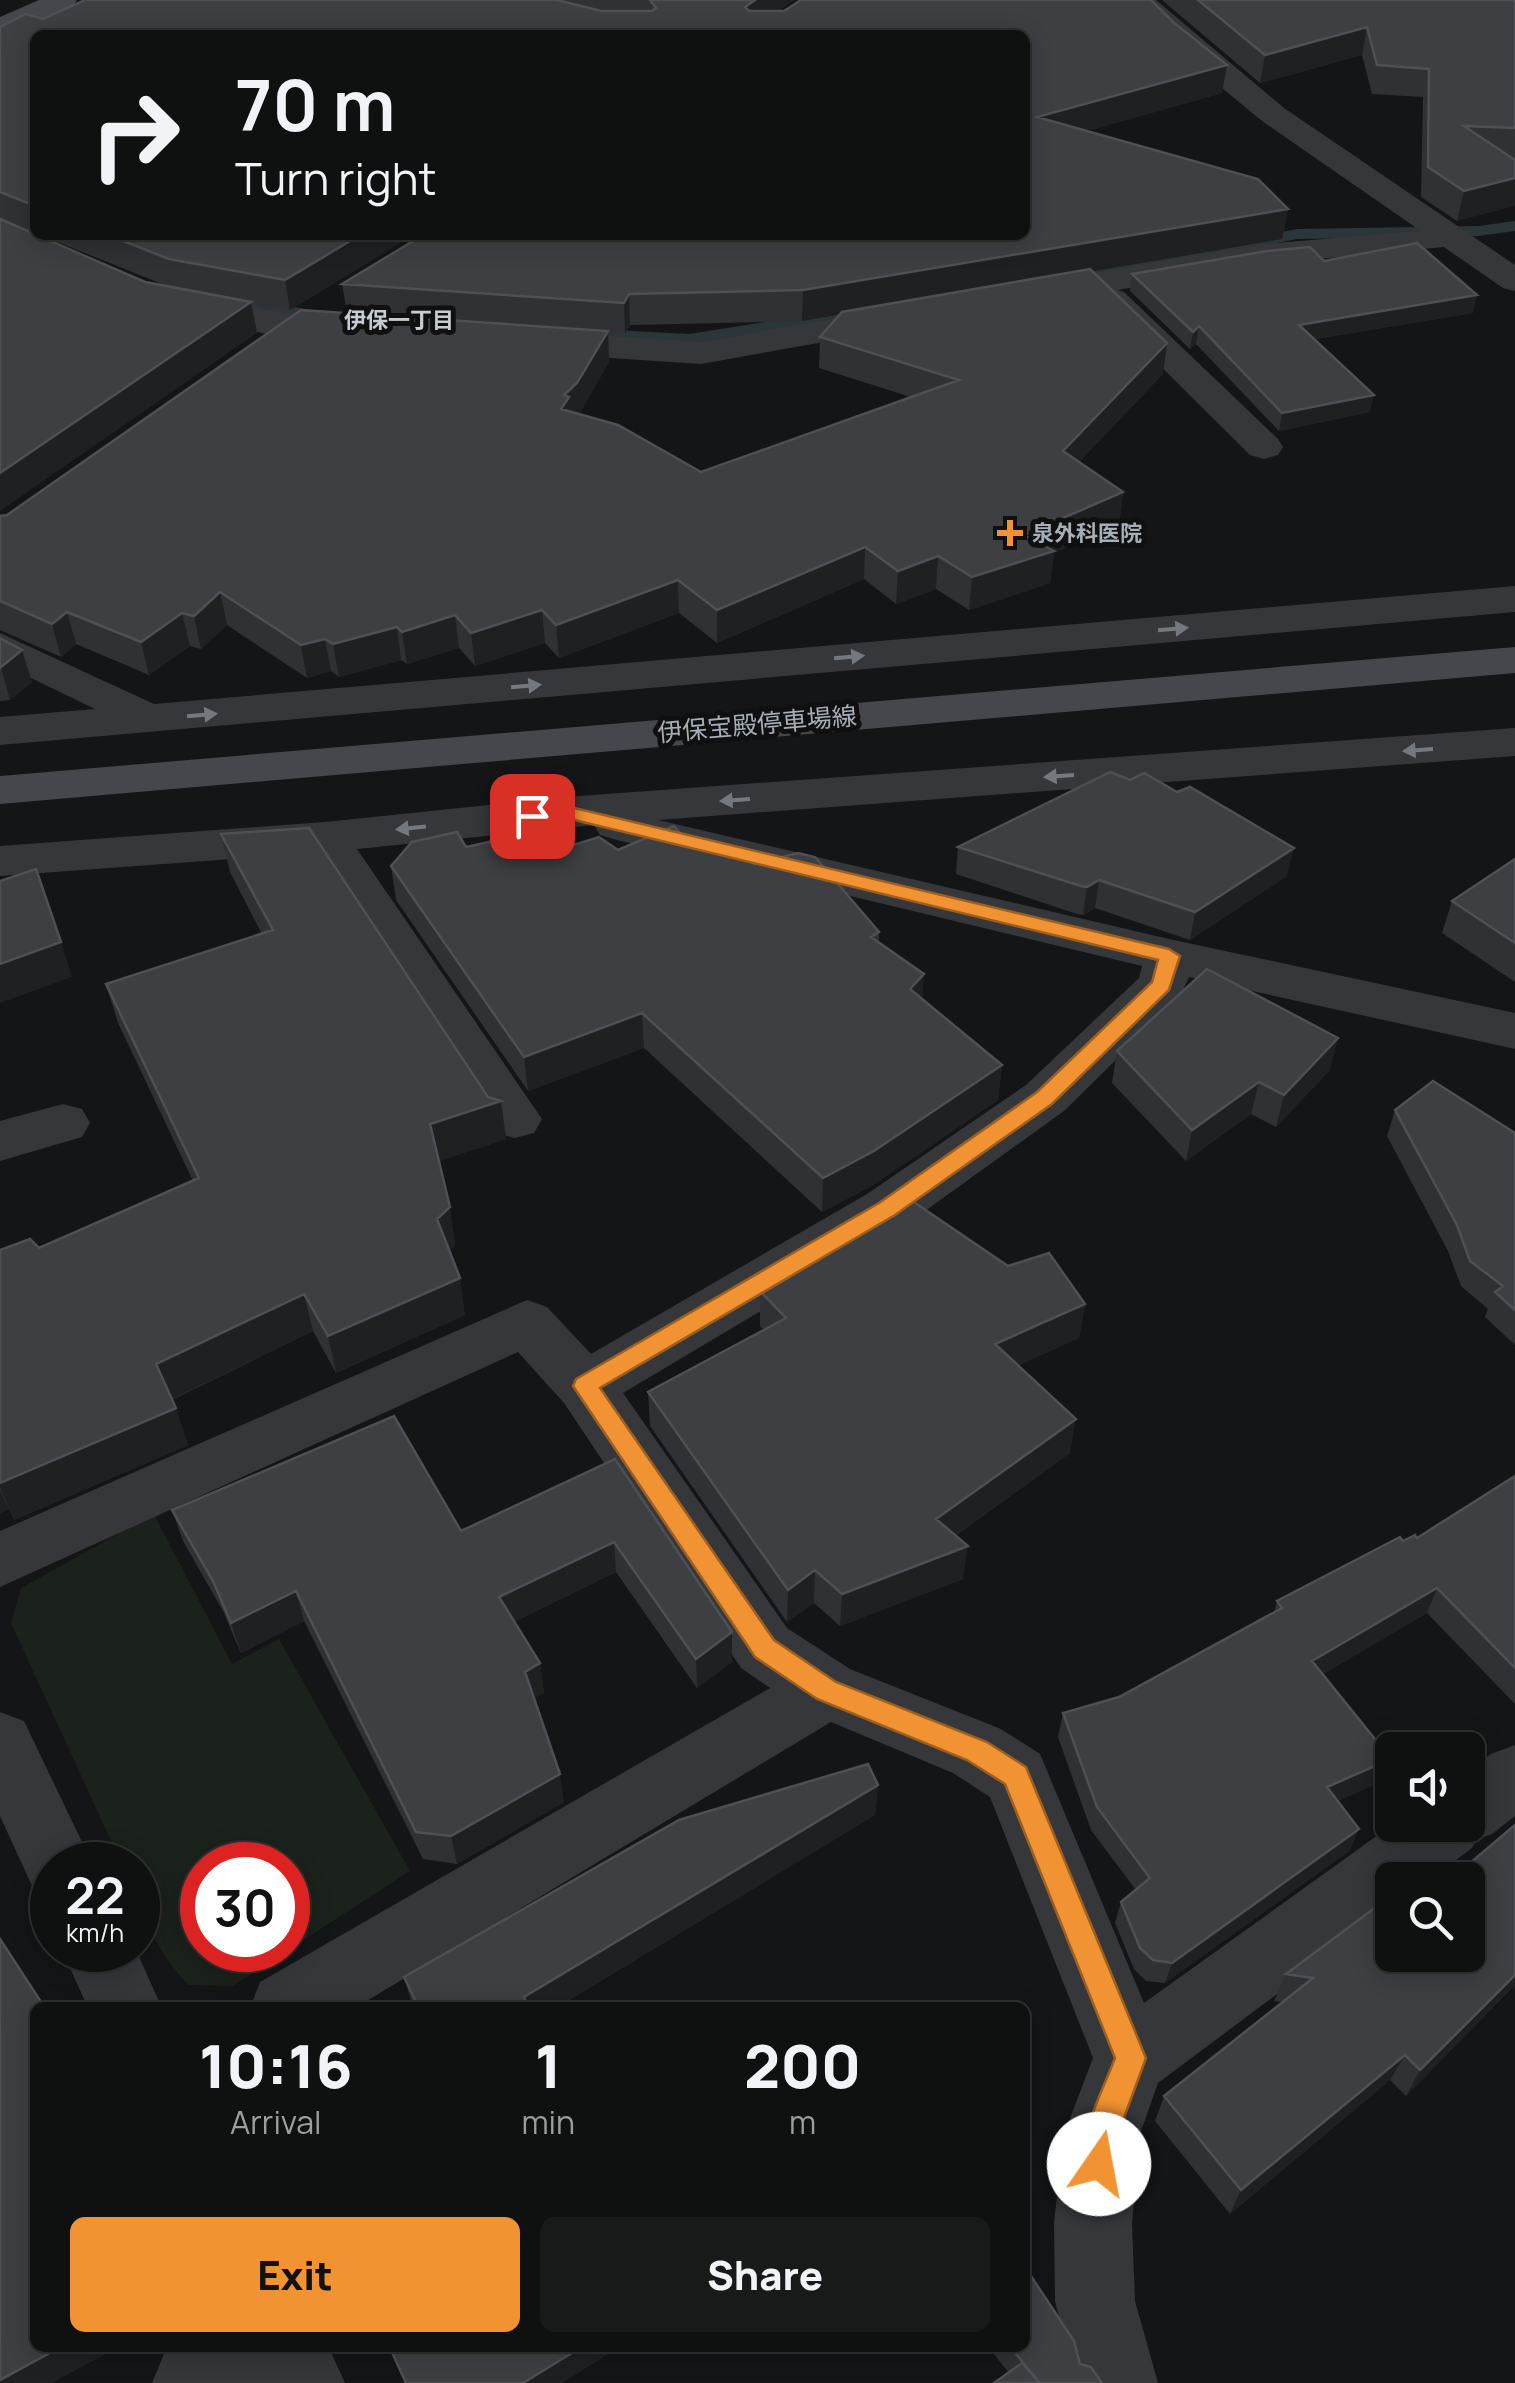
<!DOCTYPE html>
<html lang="en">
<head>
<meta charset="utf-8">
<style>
	body { margin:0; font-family:Manrope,"Noto Sans JP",sans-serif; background:#181919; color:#f1f3f6; height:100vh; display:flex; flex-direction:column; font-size:38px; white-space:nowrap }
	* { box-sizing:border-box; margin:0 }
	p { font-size:32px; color:#9b9d9f }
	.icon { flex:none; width:55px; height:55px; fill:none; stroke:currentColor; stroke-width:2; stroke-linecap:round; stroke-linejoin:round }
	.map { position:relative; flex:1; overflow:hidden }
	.panel { position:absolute; left:30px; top:2002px; width:1000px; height:350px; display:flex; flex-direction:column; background:#0f1010; border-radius:15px; box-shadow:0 5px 25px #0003,0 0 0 2px #2f3030 }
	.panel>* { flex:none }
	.banner { position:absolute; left:30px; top:30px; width:1000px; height:210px; border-radius:15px; box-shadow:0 5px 25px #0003,0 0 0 2px #2f3030; background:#0f1010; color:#f1f3f6; overflow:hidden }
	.buttons { position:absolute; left:1375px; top:1732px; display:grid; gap:20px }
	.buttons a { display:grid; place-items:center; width:110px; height:110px; border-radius:15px; background:#0f1010; box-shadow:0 5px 25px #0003,0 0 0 2px #2f3030; font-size:50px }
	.speed { position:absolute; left:30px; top:1842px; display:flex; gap:20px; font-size:50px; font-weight:700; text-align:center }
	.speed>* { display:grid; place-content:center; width:130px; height:130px; border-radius:50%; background:#0f1010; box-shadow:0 5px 25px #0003,0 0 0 2px #2f3030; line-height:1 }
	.speed small { font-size:25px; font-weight:400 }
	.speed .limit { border:15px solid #d22; background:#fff; color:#111 }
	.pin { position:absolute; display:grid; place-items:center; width:85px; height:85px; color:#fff; margin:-42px; border-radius:20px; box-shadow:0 5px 15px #0006 }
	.me { position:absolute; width:110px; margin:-55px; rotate:12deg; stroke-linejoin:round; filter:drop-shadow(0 0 8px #0008) }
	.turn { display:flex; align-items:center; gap:35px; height:210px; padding:0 40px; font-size:45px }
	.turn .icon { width:130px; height:130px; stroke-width:2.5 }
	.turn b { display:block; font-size:70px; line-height:85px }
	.eta { display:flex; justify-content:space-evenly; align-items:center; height:170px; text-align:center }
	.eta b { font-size:60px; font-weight:800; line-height:70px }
	.action { display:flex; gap:20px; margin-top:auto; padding:20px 40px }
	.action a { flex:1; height:115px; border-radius:15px; background:#f19332; color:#111; font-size:40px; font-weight:800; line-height:115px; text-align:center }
	.action a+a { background:#181919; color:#f1f3f6 }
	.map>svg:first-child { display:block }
</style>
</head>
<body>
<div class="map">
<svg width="1515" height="2383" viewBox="0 0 1515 2383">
	<rect width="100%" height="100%" fill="#141516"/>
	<path fill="#1b211b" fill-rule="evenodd" d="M 154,1514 L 232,1664 L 279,1639 L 410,1871 L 233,1986 L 189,1985 C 156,1953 138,1911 138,1865 L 122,1865 L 11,1623 L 21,1588 ZM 202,1865 L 288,1865 L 288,1950 L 202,1950 Z"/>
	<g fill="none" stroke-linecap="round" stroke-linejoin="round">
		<path fill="#2b363a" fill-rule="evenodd" d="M 1515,221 L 1515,231 L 1478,236 L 1297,239 L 1095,278 L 1087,273 L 1095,268 L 1297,229 L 1478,226 Z
			M 218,292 L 331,314 L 339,319 L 331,324 L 212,300 L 210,297 Z
			M 873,305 L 881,310 L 879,313 L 689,344 L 575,338 L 567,333 L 575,328 L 689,334 Z"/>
		<path fill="#36373b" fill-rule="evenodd" d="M 1453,228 L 1465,231 L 1470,238 L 1465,245 L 1264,264 L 1118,290 L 1124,292 L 1278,439 L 1283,447 L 1278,455 L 1264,459 L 1250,455 L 1100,306 L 1094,299 L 1098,293 L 1030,306 L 1018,302 L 1012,295 L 1018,288 L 1030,284 L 1264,244 Z
			M 183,295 L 297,315 L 368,322 L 373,330 L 368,338 C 322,349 218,325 171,313 L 165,306 L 171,299 Z
			M 901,307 L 914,310 L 919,318 L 914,326 L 701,364 L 535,353 L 522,350 L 517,342 L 522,334 L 535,331 L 701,342 Z
			M 1515,586 L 1515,612 L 0,745 L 0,717 L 95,709 L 0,663 L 0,633 L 154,704 Z
			M 1515,728 L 1515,756 L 658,820 L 1169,939 L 1515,1013 L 1515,1049 L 1189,977 L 1180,997 L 1064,1111 L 907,1224 L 623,1393 L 787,1628 L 850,1669 L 1001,1729 L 1040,1754 L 1144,2003 L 1392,1825 L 1468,1825 L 1468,1771 L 1491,1754 L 1515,1745 L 1515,1816 L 1492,1834 L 1476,1840 L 1472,1848 L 1429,1880 L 1392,1880 L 1392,1908 L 1158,2083 L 1140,2134 L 1132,2223 L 1135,2301 L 1158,2383 L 1076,2383 L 1055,2301 L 1054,2223 L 1064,2134 L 1093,2058 L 990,1797 L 953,1773 L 831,1722 L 355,2008 L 250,2008 L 260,1982 L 770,1688 L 741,1668 L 564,1403 L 518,1352 L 0,1587 L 0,1531 L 527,1300 L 547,1307 L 591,1354 L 867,1194 L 1026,1085 L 1139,978 L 1142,966 L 617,840 L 600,835 L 594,825 L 357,849 L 542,1119 L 534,1133 L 515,1138 L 496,1133 L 312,853 L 0,876 L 0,846 L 325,822 L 566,797 Z
			M 63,1104 L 82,1109 L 90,1123 L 82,1137 L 0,1161 L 0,1121 Z
			M 0,1712 L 24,1721 L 93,1865 L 52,1865 L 52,1896 L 33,1888 L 0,1816 Z
			M 62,1950 L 136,1950 L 162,2008 L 88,2008 Z
			M 175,2348 L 329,2348 L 345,2383 L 152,2383 L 164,2354 Z"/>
		<path fill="#36373b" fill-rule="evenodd" d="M 1126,0 L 1156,0 L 1284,108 L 1515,265 L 1515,291 L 1503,288 L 1262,121 L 1172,47 Z"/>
		<path fill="#44474b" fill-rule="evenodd" d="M 39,0 L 77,0 L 73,6 L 0,37 L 0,17 Z
			M 1515,647 L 1515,673 L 0,804 L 0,776 Z"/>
	</g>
	<path fill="#303134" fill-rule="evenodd" d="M 85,0 L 794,0 L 778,11 L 1222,93 L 1087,131 L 1288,209 L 1282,239 L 1093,271 L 1163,374 L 1079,462 L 1123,492 L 1119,524 L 1054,553 L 1050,583 L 969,610 L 936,589 L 896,604 L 864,579 L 717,643 L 679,613 L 559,658 L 545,643 L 475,666 L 459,648 L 407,664 L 401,660 L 339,677 L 331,671 L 307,678 L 227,625 L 201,649 L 190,646 L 149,675 L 76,644 L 61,657 L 0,630 L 0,516 L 7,515 L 347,313 L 342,284 L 1025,235 L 35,35 L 35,233 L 0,219 L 0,27 L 43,19 ZM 841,314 L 820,337 L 819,368 L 911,397 L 701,472 L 579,414 L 609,362 L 608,332 L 625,333 L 630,325 L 802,321 Z
		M 1162,0 L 1515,0 L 1515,158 L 1511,157 L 1457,221 L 1421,197 L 1423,97 L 1372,94 L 1362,55 L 1260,83 Z
		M 40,235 L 413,235 L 290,310 L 251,303 L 257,333 L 145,282 L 167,286 Z
		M 1324,261 L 1473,313 L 1315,339 L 1370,412 L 1279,431 L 1196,344 L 1190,349 L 1130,291 L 1132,274 Z
		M 0,638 L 32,682 L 10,700 L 0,701 Z
		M 221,834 L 488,1097 L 501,1101 L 506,1139 L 439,1161 L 455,1245 L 449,1251 L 465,1315 L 336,1373 L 313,1331 L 172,1400 L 188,1445 L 14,1520 L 9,1509 L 0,1513 L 0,1250 L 39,1248 L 193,1181 L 118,1023 L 106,984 L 262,934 L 230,872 Z
		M 466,847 L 531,858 L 618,850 L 692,847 L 754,864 L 879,932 L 879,942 L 922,999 L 1002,1065 L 998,1100 L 873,1185 L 822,1212 L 644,1048 L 528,1091 L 396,900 L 391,866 Z
		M 958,847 L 1287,876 L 1190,940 L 1095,908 L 1083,915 L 1077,914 L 956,874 Z
		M 1515,859 L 1515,982 L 1442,933 L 1452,901 Z
		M 1117,1051 L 1330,1070 L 1276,1127 L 1251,1114 L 1186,1161 L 1112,1083 Z
		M 1395,1110 L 1515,1133 L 1515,1345 L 1485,1317 L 1488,1309 L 1461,1286 L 1448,1251 L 1387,1136 Z
		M 1008,1266 L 1085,1304 L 1079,1338 L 1018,1365 L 1070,1453 L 955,1536 L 963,1579 L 840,1626 L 814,1603 L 787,1622 L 650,1426 L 648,1392 L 764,1330 L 760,1326 L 760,1291 Z
		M 615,1459 L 732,1632 L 732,1662 L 697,1688 L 616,1572 L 514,1622 L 540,1663 L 544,1693 L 534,1698 L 564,1802 L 457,1864 L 423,1859 L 304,1621 L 241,1653 L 223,1611 L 183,1541 L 172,1510 L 461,1531 Z
		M 1515,1476 L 1515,1704 L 1427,1613 L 1323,1674 L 1381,1782 L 1337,1801 L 1359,1829 L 1349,1851 L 1165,1983 L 1146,1981 L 1134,1969 L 1115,1923 L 1121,1902 L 1136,1890 L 1091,1830 L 1058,1737 L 1063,1713 L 1119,1697 L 1274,1612 L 1277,1601 L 1403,1541 L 1417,1538 Z
		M 878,1785 L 875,1815 L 556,2008 L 413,2008 L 412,2004 L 404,1977 Z
		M 1515,1825 L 1515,1985 L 1406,2096 L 1390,2080 L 1230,2214 L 1155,2121 L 1164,2096 L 1283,2002 L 1274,2001 L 1286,1974 L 1392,1955 Z
		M 989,2348 L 1025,2348 L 1080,2364 L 1009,2373 Z"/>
	<path fill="#1f2022" d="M 755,0 L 794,0 L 745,35 L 745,7 Z
		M 1367,27 L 1362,55 L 1260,83 L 1265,55 Z
		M 1227,65 L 1222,93 L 1035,146 L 1037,117 Z
		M 1515,178 L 1515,206 L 1457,221 L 1464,191 Z
		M 1288,209 L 1282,239 L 802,321 L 803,290 Z
		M 360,235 L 413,235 L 290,310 L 285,280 Z
		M 629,294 L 630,325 L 625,333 L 624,303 Z
		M 1477,295 L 1473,313 L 1296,342 L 1299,325 Z
		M 251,302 L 257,333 L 0,511 L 0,473 Z
		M 1199,326 L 1196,344 L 1190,349 L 1193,332 Z
		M 608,331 L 609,362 L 579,415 L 561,409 L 564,395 Z
		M 1167,343 L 1163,374 L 1059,483 L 1063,451 Z
		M 1374,395 L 1370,412 L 1279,431 L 1282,413 Z
		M 1123,492 L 1119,524 L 1054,553 L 1050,583 L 969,610 L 972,577 L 1024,535 Z
		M 865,547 L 864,579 L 717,643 L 717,610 Z
		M 938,556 L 936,589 L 896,604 L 898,571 Z
		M 678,580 L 679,613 L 559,658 L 556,625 Z
		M 220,592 L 227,625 L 201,649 L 194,616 Z
		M 542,610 L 545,643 L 475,666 L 471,633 Z
		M 67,612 L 76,644 L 61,657 L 52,624 Z
		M 182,613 L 190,646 L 149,675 L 141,642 Z
		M 455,615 L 459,648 L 407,664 L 402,632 Z
		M 397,627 L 401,660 L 339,677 L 333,644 Z
		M 325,639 L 331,671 L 307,678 L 301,645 Z
		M 22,650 L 32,682 L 10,700 L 1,667 Z
		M 1294,848 L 1287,876 L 1190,940 L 1195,912 Z
		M 1099,880 L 1095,908 L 1083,915 L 1087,887 Z
		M 61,942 L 72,977 L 0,1003 L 0,964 Z
		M 924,974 L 922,1008 L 910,989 Z
		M 642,1013 L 644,1048 L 528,1091 L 524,1057 Z
		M 1338,1038 L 1330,1070 L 1276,1127 L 1284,1095 Z
		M 1002,1065 L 998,1100 L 873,1185 L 822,1212 L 823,1178 Z
		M 1259,1082 L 1251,1114 L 1186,1161 L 1192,1130 Z
		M 501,1101 L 506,1139 L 436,1162 L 430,1124 Z
		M 450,1207 L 455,1245 L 443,1257 L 437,1219 Z
		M 460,1278 L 465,1315 L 336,1373 L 328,1336 Z
		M 304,1294 L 313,1331 L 168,1401 L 156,1364 Z
		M 1085,1304 L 1079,1338 L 991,1378 L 995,1344 Z
		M 176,1408 L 188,1445 L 14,1520 L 0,1487 L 0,1483 Z
		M 1076,1419 L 1070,1453 L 932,1552 L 936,1519 Z
		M 0,1490 L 9,1509 L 0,1513 Z
		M 614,1542 L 616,1572 L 504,1627 L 499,1597 Z
		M 968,1546 L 963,1579 L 840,1626 L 842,1594 Z
		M 815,1570 L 814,1603 L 787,1622 L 788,1590 Z
		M 1437,1588 L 1427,1613 L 1304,1685 L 1312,1661 Z
		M 296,1591 L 304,1621 L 241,1653 L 231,1623 Z
		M 732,1632 L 732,1662 L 697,1688 L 696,1659 Z
		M 540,1663 L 544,1693 L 530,1701 L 525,1672 Z
		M 1391,1759 L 1381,1782 L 1318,1809 L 1327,1787 Z
		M 560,1774 L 564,1802 L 457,1864 L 451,1836 Z
		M 878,1785 L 875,1815 L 556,2008 L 526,2008 L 524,1997 Z
		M 1359,1829 L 1349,1851 L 1165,1983 L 1172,1963 Z
		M 1515,1975 L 1515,1985 L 1406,2096 L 1420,2070 Z
		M 1405,2055 L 1390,2080 L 1230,2214 L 1241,2190 Z
		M 59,2348 L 117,2348 L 52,2383 L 0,2383 L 0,2380 Z
		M 580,2348 L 618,2348 L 562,2383 L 523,2383 Z"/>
	<path fill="#3d3f42" stroke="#4d5054" stroke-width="2.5" d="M 85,0 L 557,0 L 601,11 L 652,11 L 656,8 L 650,0 L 755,0 L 745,7 L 749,11 L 784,11 L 801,0 L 1151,0 L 1173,22 L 1227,65 L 1037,117 L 1258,179 L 1288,209 L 803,290 L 629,294 L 624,303 L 342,284 L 423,235 L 1025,235 L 1025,35 L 35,35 L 35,206 L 0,192 L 0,27 L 26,14 L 43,19 Z
		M 1198,0 L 1515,0 L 1515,128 L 1464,126 L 1515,160 L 1515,178 L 1464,191 L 1428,167 L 1429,69 L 1377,65 L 1367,27 L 1265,55 Z
		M 0,219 L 145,282 L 251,302 L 0,473 Z
		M 108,235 L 360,235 L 285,280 L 169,259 Z
		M 1417,243 L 1477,295 L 1299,325 L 1374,395 L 1282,413 L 1199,326 L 1193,332 L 1132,274 L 1267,251 L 1310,247 L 1324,261 Z
		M 1090,269 L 1167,343 L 1063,451 L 1123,492 L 1024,535 L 1054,551 L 972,577 L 938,556 L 898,571 L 865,547 L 717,610 L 678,580 L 556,625 L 542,610 L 471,633 L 455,615 L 402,632 L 397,627 L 333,644 L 325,639 L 301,645 L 220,592 L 194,616 L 182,613 L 141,642 L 67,612 L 52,624 L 0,601 L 0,516 L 7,515 L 301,310 L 608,331 L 577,383 L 564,395 L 569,397 L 561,409 L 618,425 L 701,472 L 959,380 L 820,337 L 842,312 Z
		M 0,638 L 22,650 L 0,668 Z
		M 1110,772 L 1130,780 L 1144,773 L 1177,792 L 1190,787 L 1294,848 L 1195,912 L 1099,880 L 1087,887 L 1081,886 L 958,847 Z
		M 674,826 L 692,847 L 730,845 L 754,864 L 798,853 L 815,857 L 879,932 L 871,937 L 924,974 L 910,989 L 1002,1065 L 874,1151 L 823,1178 L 642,1013 L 524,1057 L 391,866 L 412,842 L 457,832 L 466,847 L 521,835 L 531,858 L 599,837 L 618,850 Z
		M 309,828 L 488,1097 L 501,1101 L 430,1124 L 450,1207 L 437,1219 L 460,1278 L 328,1336 L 304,1294 L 156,1364 L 176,1408 L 0,1483 L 0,1250 L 30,1239 L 39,1248 L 199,1178 L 106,984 L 273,930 L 221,834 Z
		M 1515,859 L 1515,943 L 1452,901 Z
		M 36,869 L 61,942 L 0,964 L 0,881 Z
		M 1207,969 L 1338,1038 L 1284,1095 L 1259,1082 L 1192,1130 L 1117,1051 Z
		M 1433,1081 L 1515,1133 L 1515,1310 L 1495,1292 L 1503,1286 L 1470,1261 L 1457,1225 L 1395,1110 Z
		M 905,1196 L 1008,1266 L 1049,1253 L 1085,1304 L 995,1344 L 1076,1419 L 936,1519 L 968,1546 L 842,1594 L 815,1570 L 788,1590 L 648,1392 L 786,1318 L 760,1291 Z
		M 394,1416 L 461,1531 L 615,1459 L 732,1632 L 696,1659 L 614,1542 L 499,1597 L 540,1663 L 525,1672 L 560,1774 L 451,1836 L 416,1832 L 296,1591 L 231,1623 L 213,1581 L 172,1510 Z
		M 1515,1476 L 1515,1668 L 1437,1588 L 1312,1661 L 1391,1759 L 1327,1787 L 1359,1829 L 1172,1963 L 1153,1960 L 1140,1948 L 1121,1902 L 1150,1878 L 1097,1807 L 1063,1713 L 1119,1697 L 1282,1608 L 1277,1601 L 1400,1537 L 1403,1541 L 1415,1535 L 1417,1538 Z
		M 868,1764 L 878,1785 L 524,1997 L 529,2008 L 419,2008 L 404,1977 L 679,1820 Z
		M 1515,1825 L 1515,1975 L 1420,2070 L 1405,2055 L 1241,2190 L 1164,2096 L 1313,1978 L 1286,1974 L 1392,1895 L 1392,1955 L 1468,1955 L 1468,1880 L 1450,1880 Z
		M 0,1939 L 45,2008 L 35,2008 L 35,2348 L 59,2348 L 0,2380 Z
		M 1025,2267 L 1074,2341 L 1080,2364 L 1091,2367 L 1102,2383 L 1040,2383 L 1011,2348 L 1025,2348 Z
		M 390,2348 L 580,2348 L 523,2383 L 406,2383 Z
		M 1022,2363 L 1040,2383 L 994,2383 Z"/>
	<defs><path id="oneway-solid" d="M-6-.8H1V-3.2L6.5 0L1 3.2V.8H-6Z" transform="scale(2.5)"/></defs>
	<g fill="#74787f">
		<use href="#oneway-solid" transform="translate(1173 629) rotate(-5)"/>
		<use href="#oneway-solid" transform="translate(849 657) rotate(-5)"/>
		<use href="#oneway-solid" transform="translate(526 686) rotate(-5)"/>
		<use href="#oneway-solid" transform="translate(202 715) rotate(-5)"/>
		<use href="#oneway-solid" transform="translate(1418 750) rotate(176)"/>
		<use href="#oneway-solid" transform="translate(1059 776) rotate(176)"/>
		<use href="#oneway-solid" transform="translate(735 800) rotate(176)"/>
		<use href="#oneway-solid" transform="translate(411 828) rotate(174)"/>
	</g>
	<path fill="#f19332" stroke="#9d6020" stroke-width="2.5" d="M 566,806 L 1169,949 L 1180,956 L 1169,990 L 1052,1104 L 895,1215 L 600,1388 L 774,1640 L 836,1682 L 987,1742 L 1026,1767 L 1146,2058 L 1118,2134 L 1110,2175 L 1099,2179 L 1088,2175 C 1074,2140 1103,2091 1115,2058 L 1005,1784 L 967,1760 L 817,1699 L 755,1657 L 573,1386 L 576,1379 L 879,1203 L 1037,1092 L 1152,982 L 1158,960 L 566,818 L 532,822 L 522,816 L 532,810 Z"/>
	<path fill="#f19332" stroke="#101011" stroke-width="4" d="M1005 518h10v10h10v10h-10v10h-10v-10h-10v-10h10z"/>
	<g text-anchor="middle" stroke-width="10" stroke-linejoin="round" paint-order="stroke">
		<g font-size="22" font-weight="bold" fill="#c7ccd3" stroke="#101011">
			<text x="399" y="328">伊保一丁目</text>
		</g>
		<g font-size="22" font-weight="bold" fill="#a6aeb7" stroke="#101011" text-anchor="start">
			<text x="1032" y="541">泉外科医院</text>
		</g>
		<g font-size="25" fill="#a6aeb7" stroke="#101011">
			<text transform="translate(757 724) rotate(-5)" y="9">伊保宝殿停車場線</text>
		</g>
	</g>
</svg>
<div class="buttons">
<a><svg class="icon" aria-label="sound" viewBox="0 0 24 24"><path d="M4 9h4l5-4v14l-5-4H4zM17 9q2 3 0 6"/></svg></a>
<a><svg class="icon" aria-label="search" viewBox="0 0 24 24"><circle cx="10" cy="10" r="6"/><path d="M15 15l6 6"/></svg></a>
</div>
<div class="speed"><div>22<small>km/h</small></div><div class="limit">30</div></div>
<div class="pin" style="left:532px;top:816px;background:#d93025"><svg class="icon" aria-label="arrive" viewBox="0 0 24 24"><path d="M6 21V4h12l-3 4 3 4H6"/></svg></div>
<svg class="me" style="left:1099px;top:2164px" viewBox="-20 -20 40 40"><circle r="19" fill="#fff"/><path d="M0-13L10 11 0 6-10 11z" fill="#f19332"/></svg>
<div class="banner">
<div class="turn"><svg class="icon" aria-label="right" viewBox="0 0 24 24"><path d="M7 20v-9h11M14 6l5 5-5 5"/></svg><div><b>70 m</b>Turn right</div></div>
</div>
<section class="panel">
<div class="eta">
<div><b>10:16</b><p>Arrival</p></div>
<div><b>1</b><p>min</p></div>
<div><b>200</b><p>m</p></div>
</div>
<div class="action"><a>Exit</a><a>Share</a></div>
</section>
</div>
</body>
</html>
